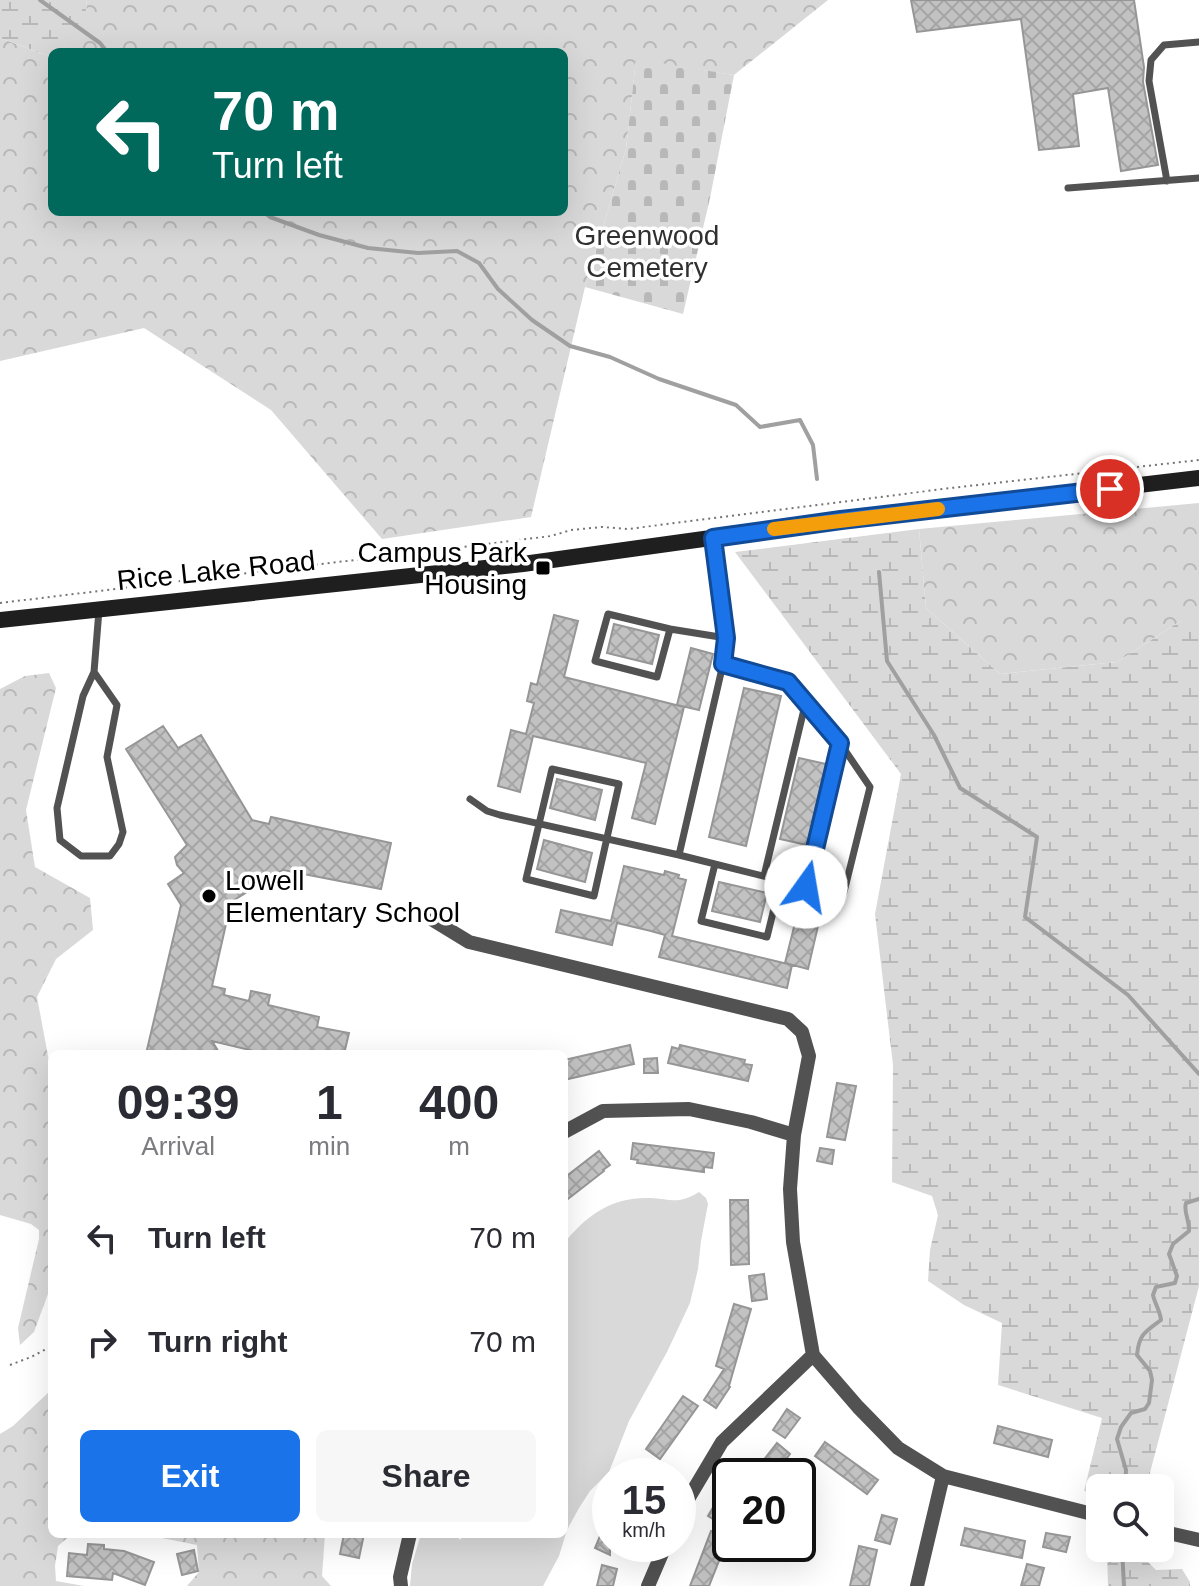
<!DOCTYPE html>
<html lang="en">
<head>
<meta charset="utf-8">
<style>
	body { margin:0; font-family:Helvetica,sans-serif; background:#f7f7f7; color:#2b2b33; height:100vh; display:flex; flex-direction:column; font-size:30px; white-space:nowrap }
	* { box-sizing:border-box; margin:0 }
	p { font-size:26px; color:#7c7c81 }
	.icon { flex:none; width:44px; height:44px; fill:none; stroke:currentColor; stroke-width:2; stroke-linecap:round; stroke-linejoin:round }
	.map { position:relative; flex:1; overflow:hidden }
	.side { position:absolute; left:48px; top:1050px; width:520px; height:488px; display:flex; flex-direction:column; background:#fff; border-radius:12px; box-shadow:0 8px 32px #0002 }
	.side>* { flex:none }
	.top-card { position:absolute; left:48px; top:48px; width:520px; height:168px; border-radius:12px; box-shadow:0 8px 32px #0002; background:#00695c; color:#fff; overflow:hidden }
	.controls { position:absolute; left:1086px; top:1474px; display:grid; gap:16px }
	.controls a { display:grid; place-items:center; width:88px; height:88px; border-radius:12px; background:#fff; box-shadow:0 8px 32px #0002; font-size:40px }
	.speed { position:absolute; left:592px; top:1458px; display:flex; gap:16px; font-size:40px; font-weight:700; text-align:center }
	.speed>* { display:grid; place-content:center; width:104px; height:104px; border-radius:50%; background:#fff; box-shadow:0 8px 32px #0002; line-height:1 }
	.speed small { font-size:20px; font-weight:400 }
	.speed .limit { border:4px solid #111; border-radius:12px; background:#fff; color:#111 }
	.pin { position:absolute; display:grid; place-items:center; width:68px; height:68px; color:#fff; margin:-34px; border:4px solid #fff; border-radius:50%; box-shadow:0 2px 8px #0007 }
	.me { position:absolute; width:88px; margin:-44px; rotate:13deg; stroke-linejoin:round; filter:drop-shadow(0 0 6px #0008) }
	.turn { display:flex; align-items:center; gap:28px; height:168px; padding:0 32px; font-size:36px }
	.turn .icon { width:104px; height:104px; stroke-width:2.5 }
	.turn b { display:block; font-size:56px; line-height:68px }
	.eta { display:flex; justify-content:space-evenly; align-items:center; height:136px; text-align:center }
	.eta b { font-size:48px; font-weight:700; line-height:56px }
	.button { display:flex; gap:16px; margin-top:auto; padding:16px 32px }
	.button a { flex:1; height:92px; border-radius:12px; background:#1a73e8; color:#fff; font-size:32px; font-weight:700; line-height:92px; text-align:center }
	.button a+a { background:#f7f7f7; color:#2b2b33 }
	ul { padding:0; list-style:none }
	li { display:flex; align-items:center; gap:24px; height:104px; padding:0 32px }
	li div { flex:1 }
	li b { display:block; font-size:30px }
	li em { font-style:normal }
	.map>svg:first-child { display:block }
</style>
</head>
<body>
<div class="map">
<svg width="1199" height="1586" viewBox="0 0 1199 1586">
	<defs>
		<pattern id="forest-crowns" width="20" height="18" patternUnits="userSpaceOnUse" patternTransform="scale(2)"><rect width="20" height="18" fill="#d9d9d9"/><path d="M2 6a3 3 0 1 1 6 0M12 15a3 3 0 1 1 6 0" fill="none" stroke="#b8b8b8"/></pattern>
		<pattern id="wetland-marsh" width="20" height="14" patternUnits="userSpaceOnUse" patternTransform="scale(2)"><rect width="20" height="14" fill="#d9d9d9"/><path d="M1 5h8M5 5V1M11 12h8M15 12V8" fill="none" stroke="#b8b8b8"/></pattern>
		<pattern id="cemetery-stones" width="16" height="16" patternUnits="userSpaceOnUse" patternTransform="scale(2)"><rect width="16" height="16" fill="#d9d9d9"/><path d="M2 7V4a2 2 0 0 1 4 0v3zM10 15v-3a2 2 0 0 1 4 0v3z" fill="#b8b8b8"/></pattern>
		<pattern id="building-cross-hatch" width="8" height="8" patternUnits="userSpaceOnUse" patternTransform="scale(2)"><rect width="8" height="8" fill="#c2c2c2"/><path d="M0 0l8 8M0 8l8-8" fill="none" stroke="#a5a5a5"/></pattern>
	</defs>
	<rect width="100%" height="100%" fill="#fff"/>
	<path fill="#d9d9d9" d="M 699,1192 L 706,1198 L 708,1204 L 701,1241 L 698,1269 L 690,1303 L 667,1352 L 629,1421 L 609,1472 L 590,1491 L 579,1508 L 567,1530 L 559,1556 L 543,1586 L 410,1586 L 412,1564 L 421,1534 L 455,1534 L 460,1540 L 464,1534 L 564,1534 L 564,1243 C 588,1214 612,1197 650,1198 C 672,1199 678,1205 699,1192 Z"/>
	<path fill="url(#forest-crowns)" fill-rule="evenodd" d="M 86,0 L 828,0 L 734,75 L 636,60 L 626,149 L 585,287 L 531,517 L 382,539 L 271,410 L 144,328 L 0,361 L 0,38 L 46,55 L 87,6 ZM 52,52 L 564,52 L 564,212 L 52,212 Z
		M 1199,503 L 1199,620 L 1182,620 L 1117,662 L 1000,674 L 926,608 L 919,529 Z
		M 49,673 L 56,688 L 26,810 L 35,867 L 90,898 L 93,930 L 56,959 L 37,997 L 52,1077 L 52,1283 L 34,1332 L 20,1345 L 18,1328 L 39,1239 L 39,1230 L 31,1224 L 0,1215 L 0,689 L 25,676 Z
		M 52,1389 L 52,1534 L 72,1534 L 58,1546 L 55,1566 L 56,1581 L 84,1586 L 0,1586 L 0,1434 L 13,1426 Z
		M 98,1534 L 325,1534 L 322,1576 L 331,1586 L 187,1586 L 199,1572 L 197,1545 L 157,1537 L 114,1537 Z"/>
	<path fill="url(#wetland-marsh)" d="M 0,0 L 86,0 L 87,6 L 76,38 L 46,55 L 0,38 Z
		M 919,529 L 926,608 L 1000,674 L 1117,662 L 1182,620 L 1199,620 L 1199,1286 L 1146,1488 L 1100,1488 L 1100,1495 L 1084,1491 L 1102,1418 L 998,1385 L 1002,1323 L 964,1305 L 928,1281 L 930,1250 L 938,1215 L 932,1196 L 892,1182 L 893,1065 L 875,914 L 901,774 L 735,552 Z
		M 1107,1548 L 1134,1548 L 1156,1570 L 1182,1569 L 1190,1582 L 1190,1586 L 1108,1586 Z"/>
	<path fill="url(#cemetery-stones)" d="M 636,59 L 734,75 L 710,198 L 683,314 L 585,287 L 626,149 Z"/>
	<g fill="none" stroke-linecap="round" stroke-linejoin="round">
		<path stroke="#a0a0a0" stroke-width="4" d="M 40,0 L 100,43 L 107,52
			M 264,212 L 270,217 L 319,235 L 368,248 L 418,253 L 457,251 L 479,263 L 498,289 L 532,320 L 570,346 L 610,357 L 659,379 L 736,405 L 760,427 L 800,420 L 813,445 L 817,479
			M 879,572 L 887,661 L 934,735 L 960,788 L 1037,837 L 1025,917 L 1128,995 L 1199,1074
			M 1125,1488 L 1126,1470 L 1117,1439 L 1121,1427 L 1131,1413 L 1145,1409 L 1149,1403 L 1152,1380 L 1150,1371 L 1137,1355 C 1139,1334 1145,1332 1161,1320 C 1160,1311 1155,1304 1153,1295 L 1156,1287 L 1175,1283 L 1177,1276 L 1169,1254 L 1173,1244 L 1189,1231 C 1190,1220 1183,1213 1186,1203 L 1199,1199
			M 1122,1548 L 1124,1586"/>
	</g>
	<path fill="url(#building-cross-hatch)" stroke="#969696" stroke-width="2" d="M 911,0 L 1134,0 L 1144,67 L 1143,82 L 1158,165 L 1121,171 L 1108,88 L 1073,94 L 1079,146 L 1039,150 L 1021,19 L 917,32 Z
		M 554,615 L 578,621 L 564,677 L 684,707 L 655,824 L 632,818 L 646,763 L 597,751 L 533,736 L 520,792 L 498,786 L 511,730 L 526,734 L 534,703 L 527,701 L 531,683 L 537,685 Z
		M 614,624 L 659,635 L 652,664 L 607,653 Z
		M 691,648 L 713,654 L 699,710 L 677,705 Z
		M 744,688 L 781,696 L 746,846 L 709,837 Z
		M 163,726 L 178,748 L 201,735 L 252,820 L 269,824 L 271,817 L 391,843 L 381,889 L 283,870 L 231,902 L 212,986 L 225,989 L 224,995 L 249,1001 L 251,991 L 270,995 L 268,1005 L 319,1017 L 317,1027 L 349,1033 L 344,1054 L 266,1054 L 212,1041 L 220,1054 L 146,1054 L 181,905 L 168,884 L 184,873 L 177,865 L 175,857 L 187,845 L 126,749 Z
		M 799,758 L 826,764 L 807,845 L 780,839 Z
		M 557,779 L 602,790 L 595,820 L 550,808 Z
		M 544,840 L 592,853 L 585,882 L 537,869 Z
		M 624,866 L 664,875 L 665,871 L 679,875 L 678,878 L 686,880 L 672,936 L 792,965 L 787,988 L 659,957 L 665,935 L 651,931 L 617,923 L 612,945 L 556,932 L 561,910 L 611,921 Z
		M 719,882 L 767,893 L 760,922 L 712,911 Z
		M 799,907 L 821,913 L 808,969 L 785,963 Z
		M 630,1045 L 634,1064 L 564,1080 L 564,1060 Z
		M 680,1045 L 745,1060 L 744,1064 L 752,1065 L 748,1081 L 668,1063 L 672,1047 L 679,1049 Z
		M 657,1058 L 658,1073 L 644,1073 L 644,1059 Z
		M 837,1083 L 856,1086 L 845,1140 L 827,1137 Z
		M 633,1143 L 714,1153 L 712,1168 L 704,1167 L 704,1172 L 637,1163 L 638,1160 L 631,1159 Z
		M 820,1148 L 834,1150 L 832,1164 L 817,1161 Z
		M 599,1151 L 610,1165 L 603,1170 L 604,1171 L 564,1202 L 564,1178 Z
		M 730,1200 L 748,1200 L 749,1264 L 731,1265 Z
		M 764,1274 L 767,1299 L 752,1301 L 749,1276 Z
		M 734,1304 L 751,1309 L 729,1386 L 730,1387 L 716,1408 L 704,1400 L 724,1369 L 716,1366 Z
		M 683,1396 L 698,1406 L 660,1459 L 646,1449 Z
		M 787,1409 L 800,1418 L 785,1438 L 773,1430 Z
		M 998,1426 L 1052,1440 L 1048,1457 L 994,1443 Z
		M 825,1442 L 878,1480 L 867,1494 L 815,1456 Z
		M 777,1443 L 790,1454 L 773,1476 L 751,1476 Z
		M 721,1494 L 730,1500 L 730,1508 L 721,1524 L 708,1516 Z
		M 610,1512 L 610,1555 L 595,1548 Z
		M 882,1515 L 897,1519 L 890,1544 L 875,1540 Z
		M 965,1528 L 1025,1541 L 1022,1558 L 961,1545 Z
		M 711,1531 L 728,1538 L 709,1586 L 690,1586 Z
		M 1046,1533 L 1070,1537 L 1066,1552 L 1043,1547 Z
		M 344,1534 L 364,1534 L 359,1558 L 340,1554 Z
		M 88,1544 L 104,1545 L 104,1549 L 124,1551 L 154,1562 L 145,1585 L 113,1573 L 112,1580 L 67,1576 L 69,1553 L 87,1555 Z
		M 859,1546 L 877,1550 L 869,1586 L 850,1586 Z
		M 194,1550 L 198,1571 L 182,1575 L 177,1554 Z
		M 1027,1564 L 1044,1568 L 1039,1586 L 1021,1586 Z
		M 602,1565 L 617,1569 L 613,1586 L 597,1586 Z"/>
	<g fill="none" stroke-linecap="round" stroke-linejoin="round">
		<path stroke="#747474" stroke-width="2" stroke-dasharray="2 4" stroke-linecap="butt" d="M 0,603 L 495,543 L 551,536 L 571,530 L 602,527 L 628,529 L 951,488 L 1199,460
			M 10,1365 L 31,1357 L 52,1346"/>
		<path stroke="#525252" stroke-width="7" d="M 1167,181 L 1149,81 L 1151,60 L 1164,45 L 1199,42
			M 1068,188 L 1199,178
			M 713,540 L 726,638 L 723,664 L 679,855 L 843,896 L 870,787 L 840,743 L 788,682 L 723,664
			M 670,629 L 608,614 L 595,661 L 657,677 L 670,629 L 726,638
			M 94,672 L 117,705 L 107,757 L 123,832 L 119,844 L 110,856 L 81,856 L 60,840 L 57,808 L 83,696 L 94,672 L 99,610
			M 552,769 L 619,784 L 594,896 L 526,879 Z
			M 470,799 L 487,811 L 500,815 L 679,855
			M 715,864 L 701,921 L 767,937 L 781,880
			M 764,876 L 806,701
			M 806,887 L 840,743"/>
		<path stroke="#525252" stroke-width="14" d="M 433,920 L 469,942 L 788,1019 L 802,1032 L 809,1056 L 794,1135 L 790,1189 L 793,1242 L 813,1355 L 858,1407 L 898,1448 L 943,1476 L 1100,1516
			M 564,1132 L 603,1111 L 689,1109 L 751,1122 L 794,1135
			M 678,1516 L 722,1442 L 813,1355
			M 1160,1531 L 1199,1540
			M 401,1586 L 400,1577 L 410,1534
			M 648,1586 L 666,1544
			M 917,1586 L 943,1476"/>
		<path stroke="#1f1f1f" stroke-width="16" d="M 0,620 L 523,564 L 841,520 L 1199,478"/>
	</g>
	<g fill="none" stroke-linecap="round" stroke-linejoin="round">
		<g stroke="#114b97" stroke-width="20">
			<path id="route" d="M 806,887 L 840,743 L 788,682 L 723,664 L 726,638 L 713,538 L 841,520 L 1110,489"/>
		</g>
		<use href="#route" stroke="#1a73e8" stroke-width="14"/>
		<path stroke="#f59e0b" stroke-width="14" d="M 774,529 L 938,509"/>
	</g>
	<g fill="#000" stroke="#fff" stroke-width="3">
		<rect x="535" y="560" width="16" height="16" rx="4"/>
		<circle cx="209" cy="896" r="8"/>
	</g>
	<g text-anchor="middle" stroke-width="7" stroke-linejoin="round" paint-order="stroke">
		<g font-size="28" fill="#303030" stroke="#fff">
			<text x="647" y="245">Greenwood<tspan x="647" dy="32">Cemetery</tspan></text>
		</g>
		<g font-size="28" fill="#000" stroke="#fff" text-anchor="end">
			<text x="527" y="562">Campus Park<tspan x="527" dy="32">Housing</tspan></text>
			<text x="225" y="890" text-anchor="start">Lowell<tspan x="225" dy="32">Elementary School</tspan></text>
		</g>
		<g font-size="28" fill="#000" stroke="#fff">
			<text transform="translate(216 570) rotate(-6)" y="10">Rice Lake Road</text>
		</g>
	</g>
</svg>
<div class="controls">
<a><svg class="icon" aria-label="search" viewBox="0 0 24 24"><circle cx="10" cy="10" r="6"/><path d="M15 15l6 6"/></svg></a>
</div>
<div class="speed"><div>15<small>km/h</small></div><div class="limit">20</div></div>
<div class="pin" style="left:1110px;top:489px;background:#d93025"><svg class="icon" aria-label="arrive" viewBox="0 0 24 24"><path d="M6 21V4h12l-3 4 3 4H6"/></svg></div>
<svg class="me" style="left:806px;top:887px" viewBox="-20 -20 40 40"><circle r="19" fill="#fff"/><path d="M0-13L10 11 0 6-10 11z" fill="#1a73e8"/></svg>
<div class="top-card">
<div class="turn"><svg class="icon" aria-label="left" viewBox="0 0 24 24"><path d="M17 20v-9H6M10 6l-5 5 5 5"/></svg><div><b>70 m</b>Turn left</div></div>
</div>
<section class="side">
<div class="eta">
<div><b>09:39</b><p>Arrival</p></div>
<div><b>1</b><p>min</p></div>
<div><b>400</b><p>m</p></div>
</div>
<ul>
<li><svg class="icon" aria-label="left" viewBox="0 0 24 24"><path d="M17 20v-9H6M10 6l-5 5 5 5"/></svg><div><b>Turn left</b></div><em>70 m</em></li>
<li><svg class="icon" aria-label="right" viewBox="0 0 24 24"><path d="M7 20v-9h11M14 6l5 5-5 5"/></svg><div><b>Turn right</b></div><em>70 m</em></li>
</ul>
<div class="button"><a>Exit</a><a>Share</a></div>
</section>
</div>
</body>
</html>
